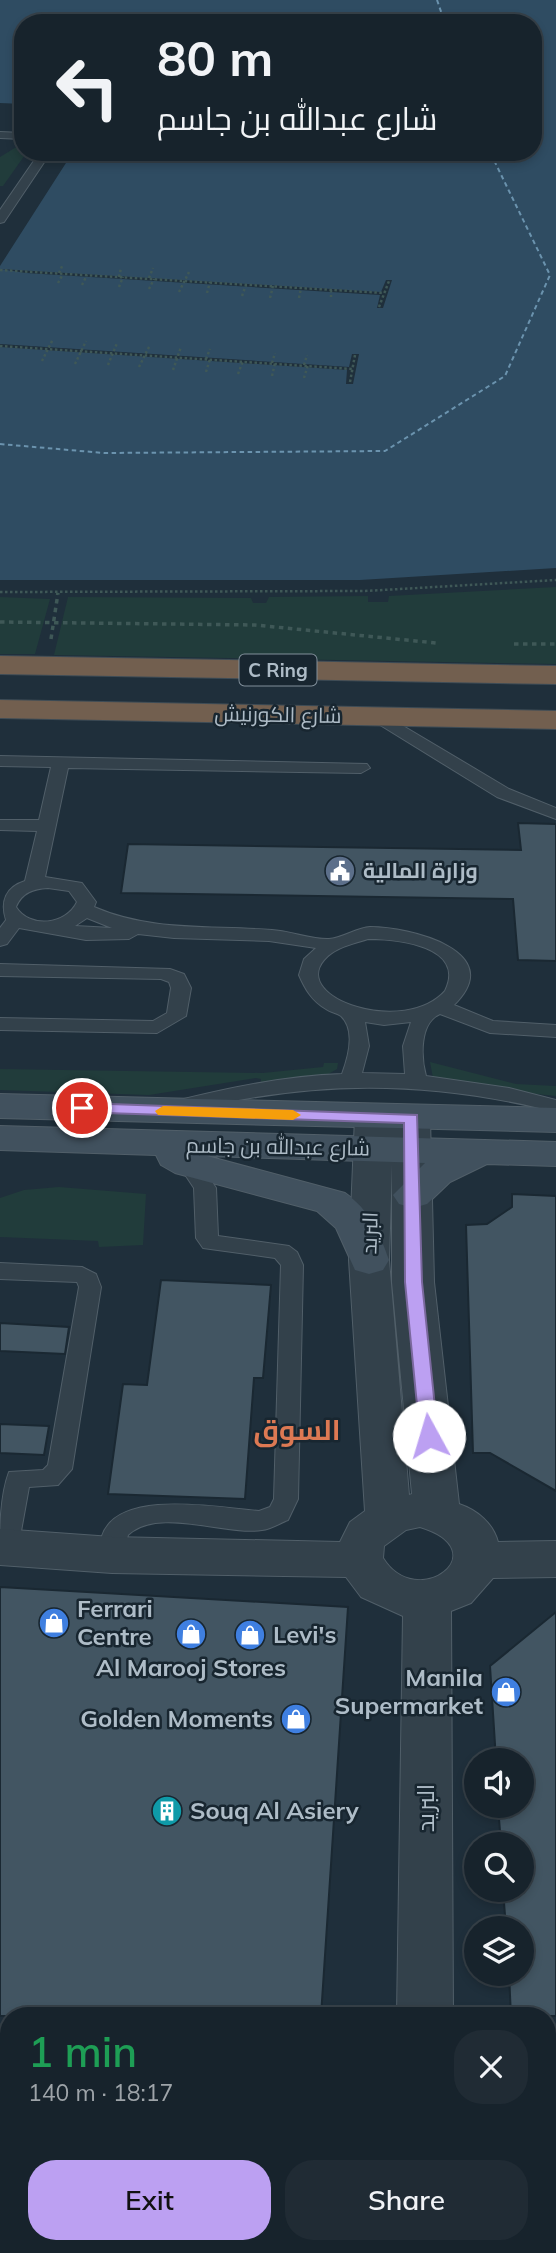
<!DOCTYPE html>
<html lang="en">
<head>
<meta charset="utf-8">
<style>
	body { margin:0; font-family:Mulish,Cairo,sans-serif; background:#202b34; color:#f1f3f6; height:100vh; display:flex; flex-direction:column; font-size:26px; white-space:nowrap }
	* { box-sizing:border-box; margin:0 }
	p { font-size:23px; color:#9ea4a9 }
	.icon { flex:none; width:38px; height:38px; fill:none; stroke:currentColor; stroke-width:2; stroke-linecap:round; stroke-linejoin:round }
	.map { position:relative; flex:1; overflow:hidden }
	.panel { position:absolute; left:0px; top:2007px; width:556px; height:247px; display:flex; flex-direction:column; background:#17232c; border-radius:28px 28px 0 0; box-shadow:0 4px 10px #0003,0 0 0 2px #364048 }
	.panel>* { flex:none }
	.banner { position:absolute; left:14px; top:14px; width:528px; height:147px; border-radius:28px; box-shadow:0 4px 10px #0003,0 0 0 2px #364048; background:#17232c; color:#f1f3f6; overflow:hidden }
	.tools { position:absolute; left:464px; top:1748px; display:grid; gap:14px }
	.tools a { display:grid; place-items:center; width:70px; height:70px; border-radius:50%; background:#17232c; box-shadow:0 4px 10px #0003,0 0 0 2px #364048; font-size:35px }
	.pin { position:absolute; display:grid; place-items:center; width:60px; height:60px; color:#fff; margin:-30px; border:4px solid #fff; border-radius:50%; box-shadow:0 2px 7px #0007 }
	.me { position:absolute; width:77px; margin:-38px; rotate:354deg; stroke-linejoin:round; filter:drop-shadow(0 0 5px #0008) }
	.turn { display:flex; align-items:center; gap:24px; height:147px; padding:0 28px; font-size:32px }
	.turn .icon { width:91px; height:91px; stroke-width:2.5 }
	.turn b { display:block; font-size:49px; line-height:60px }
	.round { display:grid; place-items:center; flex:none; width:74px; height:74px; border-radius:28px; background:#202b34 }
	.headline { display:flex; align-items:center; justify-content:space-between; height:119px; padding:0 28px }
	h1 { font-size:42px; font-weight:600; line-height:52px; color:#1e9e55 }
	.primary-button { display:flex; gap:14px; margin-top:auto; padding:14px 28px }
	.primary-button a { flex:1; height:80px; border-radius:28px; background:#bca0f2; color:#111; font-size:28px; font-weight:600; line-height:80px; text-align:center }
	.primary-button a+a { background:#202b34; color:#f1f3f6 }
	.map>svg:first-child { display:block }
</style>
</head>
<body>
<div class="map">
<svg width="556" height="2253" viewBox="0 0 556 2253">
	<rect width="100%" height="100%" fill="#1f2f3b"/>
	<path fill="#213c3b" d="M 18,146 L 23,146 L 23,152 L 27,152 L 3,186 L 0,186 L 0,157 Z
		M 556,587 L 556,664 L 54,655 L 68,597 L 251,598 L 253,603 L 266,603 L 269,597 L 368,596 L 368,602 L 388,602 L 389,596 Z
		M 0,597 L 50,599 L 35,654 L 0,654 Z
		M 430,1062 L 516,1084 L 556,1086 L 556,1096 L 499,1090 L 433,1078 Z
		M 324,1063 L 338,1063 L 337,1069 L 325,1076 L 261,1084 L 261,1079 L 256,1078 L 149,1095 L 0,1090 L 0,1069 L 263,1073 L 323,1067 Z
		M 59,1187 L 146,1194 L 143,1245 L 99,1247 L 98,1241 L 0,1237 L 0,1198 L 24,1190 Z"/>
	<path fill="#2f4c62" d="M 0,0 L 556,0 L 556,568 L 360,580 L 0,580 L 0,266 L 73,152 L 534,152 L 534,23 L 23,23 L 23,104 L 0,103 Z"/>
	<path fill="#1f2f3b" d="M 0,269 L 381,292 L 386,280 L 392,280 L 383,308 L 377,308 L 380,295 L 26,273 Z
		M 0,344 L 349,367 L 352,354 L 359,354 L 353,384 L 346,384 L 347,370 L 0,347 Z"/>
	<g fill="none" stroke-linecap="round" stroke-linejoin="round">
		<path stroke="#6b93ae" stroke-width="2" stroke-dasharray="4.5 3.5" stroke-linecap="butt" d="M 437,0 L 445,23
			M 0,444 L 104,453 L 385,451 L 505,376 L 550,275 L 490,152"/>
	</g>
	<path fill="#425562" stroke="#1a2832" stroke-width="2" d="M 518,823 L 556,824 L 556,961 L 518,960 L 513,899 L 121,893 L 128,844 L 521,850 Z
		M 512,1194 L 556,1196 L 556,1491 L 490,1453 L 473,1453 L 466,1225 L 487,1224 L 512,1207 Z
		M 161,1280 L 271,1285 L 263,1378 L 254,1378 L 245,1499 L 108,1494 L 123,1384 L 147,1385 Z
		M 0,1323 L 69,1327 L 65,1354 L 0,1351 Z
		M 0,1424 L 49,1426 L 44,1455 L 0,1453 Z
		M 0,1587 L 348,1607 L 321,2016 L 0,2016 Z
		M 556,1612 L 556,2016 L 511,2016 L 509,1974 L 522,1974 L 522,1928 L 506,1928 L 503,1890 L 522,1890 L 522,1844 L 501,1844 L 498,1806 L 522,1806 L 522,1760 L 496,1760 L 490,1666 Z"/>
	<g fill="none" stroke-linecap="round" stroke-linejoin="round">
		<g stroke="#515f69" stroke-width="2">
			<path id="lane" d="M 0,132 L 23,133 L 23,139 L 0,138 Z
				M 40,152 L 51,152 L 4,222 L 0,223 L 0,210 Z
				M 378,711 L 509,789 L 556,808 L 556,819 L 497,797 L 372,720 L 370,716 Z
				M 0,756 L 367,764 L 370,768 L 361,773 L 68,768 L 45,877 L 82,883 L 96,902 L 94,907 C 152,932 210,925 272,930 C 289,931 314,940 329,939 C 343,938 356,928 370,927 C 409,927 509,951 454,1005 L 493,1021 L 556,1025 L 556,1037 L 490,1033 L 440,1014 C 419,1023 421,1058 426,1076 L 509,1088 L 556,1100 L 556,1112 C 424,1079 310,1080 179,1113 L 172,1112 L 169,1107 L 172,1102 C 228,1088 284,1076 342,1074 C 348,1058 356,1030 341,1016 C 337,1013 330,1012 326,1009 C 312,1001 305,989 299,975 L 304,959 L 316,948 L 269,941 L 174,938 L 138,934 L 129,939 L 86,940 L 19,928 L 7,944 L 0,946 L 0,928 L 6,920 C 0,901 6,887 25,881 L 37,831 L 0,830 L 0,820 L 39,820 L 51,767 L 0,766 ZM 48,888 L 69,891 L 77,902 C 66,925 30,929 16,907 C 22,892 34,889 48,888 ZM 87,918 L 112,928 L 75,926 ZM 368,939 C 397,939 467,946 445,991 C 405,1036 291,999 324,960 C 335,947 353,944 368,939 ZM 365,1022 L 384,1025 L 411,1022 L 403,1046 L 405,1074 L 362,1073 L 369,1046 Z
				M 0,964 L 170,969 L 184,974 L 191,988 L 186,1016 L 157,1033 L 0,1030 L 0,1018 L 153,1021 L 167,1013 L 171,988 L 169,982 L 161,979 L 0,976 Z
				M 189,1157 L 197,1159 L 216,1188 L 218,1236 L 289,1246 L 297,1252 L 303,1265 L 298,1499 L 288,1520 C 280,1523 271,1529 262,1530 C 225,1536 159,1506 128,1535 L 121,1562 L 112,1565 L 103,1562 C 99,1554 99,1545 102,1536 C 118,1488 220,1508 259,1511 L 270,1507 L 274,1499 L 281,1265 L 275,1258 L 203,1248 L 196,1238 L 194,1188 L 178,1164 Z
				M 0,1263 L 82,1267 L 96,1274 L 101,1287 L 72,1469 L 58,1485 L 29,1487 L 18,1548 L 14,1555 L 0,1556 C 0,1529 0,1496 9,1472 L 43,1470 L 48,1465 L 79,1287 L 77,1282 L 0,1279 Z
				M 120,2245 L 152,2245 L 152,2253 L 120,2253 Z
				M 229,2245 L 261,2245 L 261,2253 L 229,2253 Z"/>
		</g>
		<g stroke="#515f69" stroke-width="2">
			<path id="street" d="M 374,1105 L 388,1109 L 393,1116 L 397,1110 L 411,1106 L 425,1110 L 430,1118 L 434,1282 L 459,1504 C 477,1510 493,1523 498,1542 L 556,1541 L 556,1577 L 493,1578 L 471,1603 L 451,1611 L 453,2016 L 397,2016 L 403,1616 L 361,1597 L 346,1577 L 112,1573 L 0,1565 L 0,1529 L 112,1537 L 340,1542 L 350,1522 L 365,1511 L 349,1260 L 355,1117 L 360,1109 ZM 392,1164 L 392,1282 L 412,1494 L 409,1495 L 389,1260 ZM 420,1527 C 499,1551 417,1613 383,1558 L 384,1546 L 406,1530 Z
				M 0,2137 L 9,2138 L 9,2192 L 0,2191 Z
				M 556,2152 L 556,2208 L 548,2208 L 548,2153 Z"/>
		</g>
		<g stroke="#515f69" stroke-width="2">
			<path id="secondary" d="M 0,1094 L 556,1108 L 556,1132 L 0,1118 Z
				M 0,1126 L 556,1142 L 556,1166 L 487,1164 L 450,1182 L 427,1204 L 413,1208 L 399,1204 L 393,1195 L 425,1163 L 207,1156 L 345,1193 C 369,1209 380,1234 389,1260 L 383,1270 L 369,1274 L 355,1270 L 336,1228 L 317,1211 L 175,1173 L 161,1165 L 156,1155 L 0,1150 Z"/>
		</g>
		<g stroke="#3e4c56" stroke-width="2">
			<path id="highway" d="M 0,656 L 556,666 L 556,684 L 0,674 Z
				M 0,700 L 556,711 L 556,729 L 0,718 Z"/>
		</g>
		<path stroke="#3f5857" stroke-width="2.5" stroke-dasharray="2.5 2.5" stroke-linecap="butt" d="M 0,270 L 384,293
			M 59,273 L 63,264
			M 119,277 L 121,268
			M 149,278 L 153,268
			M 58,283 L 63,274
			M 82,285 L 87,275
			M 119,287 L 123,277
			M 149,289 L 154,279
			M 331,290 L 331,297
			M 179,292 L 189,272
			M 207,293 L 210,282
			M 242,296 L 246,285
			M 270,298 L 273,286
			M 299,298 L 301,288
			M 379,307 L 389,281
			M 0,346 L 352,369
			M 206,359 L 210,349
			M 42,361 L 53,339
			M 272,363 L 275,353
			M 75,364 L 86,341
			M 108,365 L 117,343
			M 304,365 L 307,355
			M 139,367 L 150,345
			M 173,370 L 181,347
			M 206,372 L 210,359
			M 238,374 L 243,361
			M 272,376 L 275,363
			M 304,378 L 308,365
			M 350,382 L 355,355
			M 0,592 L 365,591 L 556,580
			M 57,595 L 58,591"/>
		<path stroke="#3f5857" stroke-width="3.5" stroke-dasharray="4.5 4.5" stroke-linecap="butt" d="M 0,622 L 255,625 L 436,643
			M 51,639 L 58,593
			M 514,644 L 556,644"/>
		<use href="#lane" fill="#33414b" fill-rule="evenodd"/>
		<use href="#street" fill="#33414b" fill-rule="evenodd"/>
		<use href="#secondary" fill="#41515e" fill-rule="evenodd"/>
		<use href="#highway" fill="#725f4f" fill-rule="evenodd"/>
	</g>
	<path fill="#bca0f2" stroke="#7a689d" stroke-width="2" d="M 82,1103 L 417,1115 L 422,1282 L 438,1436 L 436,1440 L 429,1442 L 420,1436 L 405,1282 L 404,1123 L 76,1112 L 76,1105 Z"/>
	<path fill="#f59e0b" d="M 163,1106 L 293,1110 L 301,1115 L 293,1120 L 158,1115 L 155,1111 Z"/>
	<defs>
		<g id="civic-disc" transform="scale(1.575)"><circle r="9.5" fill="#5c6f8a" stroke="#182630"/><path d="M-.6-6.5H3V-4.5H.6V-3L4-1V1h2V6H-6V1h2V-1L-.6-3ZM-1.2 2.5V6h2.4V2.5Z" fill="#fff"/></g>
		<g id="shop-disc" transform="scale(1.575)"><circle r="9.5" fill="#3f7fe0" stroke="#182630"/><path d="M-5-2.5h2.3a2.7 3.5 0 0 1 5.4 0H5L5.5 6h-11ZM-1.5-2.5h3a1.5 2.3 0 0 0-3 0Z" fill="#fff"/></g>
		<g id="building-disc" transform="scale(1.575)"><circle r="9.5" fill="#0f9aa8" stroke="#182630"/><path d="M-4-6H4V6H1V3H-1V6H-4ZM-2.5-4.3h1.7v1.8h-1.7ZM.8-4.3h1.7v1.8H.8ZM-2.5-1h1.7V.8h-1.7ZM.8-1h1.7V.8H.8Z" fill="#fff"/></g>
	</defs>
	<g fill-rule="evenodd">
		<use href="#civic-disc" x="340" y="871"/>
		<use href="#shop-disc" x="54" y="1623"/>
		<use href="#shop-disc" x="191" y="1634"/>
		<use href="#shop-disc" x="250" y="1635"/>
		<use href="#shop-disc" x="506" y="1692"/>
		<use href="#shop-disc" x="296" y="1719"/>
		<use href="#building-disc" x="167" y="1811"/>
	</g>
	<g text-anchor="middle" stroke-width="5" stroke-linejoin="round" paint-order="stroke">
		<rect fill="#182630" stroke="#818f9a" stroke-width="2" x="239.5" y="654.5" width="77" height="31" rx="5"/>
		<g font-size="19" font-weight="bold" fill="#aebcc7">
			<text x="278" y="677">C Ring</text>
		</g>
		<g font-size="21" fill="#aebcc7" stroke="#182630">
			<text transform="translate(278 715) rotate(1)" y="7">شارع الكورنيش</text>
			<text transform="translate(278 1147) rotate(1)" y="7">شارع عبدالله بن جاسم</text>
			<text transform="translate(370 1233) rotate(-88)" y="7">البريد</text>
		</g>
		<g font-size="21" font-weight="bold" fill="#aebcc7" stroke="#182630" text-anchor="start">
			<text x="363" y="878">وزارة المالية</text>
		</g>
		<g font-size="24" font-weight="bold" fill="#aebcc7" stroke="#182630" text-anchor="start">
			<text x="77" y="1617">Ferrari<tspan x="77" dy="28">Centre</tspan></text>
			<text x="273" y="1643">Levi's</text>
			<text x="191" y="1676" text-anchor="middle">Al Marooj Stores</text>
			<text x="483" y="1686" text-anchor="end">Manila<tspan x="483" dy="28">Supermarket</tspan></text>
			<text x="273" y="1727" text-anchor="end">Golden Moments</text>
			<text x="190" y="1819">Souq Al Asiery</text>
		</g>
		<g font-size="24" fill="#aebcc7" stroke="#182630">
			<text transform="translate(426 1808) rotate(-90)" y="8">البريد</text>
		</g>
		<g font-size="28" font-weight="bold" fill="#dd7953" stroke="#182630">
			<text x="297" y="1440">السوق</text>
		</g>
	</g>
</svg>
<div class="tools">
<a><svg class="icon" aria-label="sound" viewBox="0 0 24 24"><path d="M4 9h4l5-4v14l-5-4H4zM17 9q2 3 0 6"/></svg></a>
<a><svg class="icon" aria-label="search" viewBox="0 0 24 24"><circle cx="10" cy="10" r="6"/><path d="M15 15l6 6"/></svg></a>
<a><svg class="icon" aria-label="layers" viewBox="0 0 24 24"><path d="M12 4l9 5-9 5-9-5zM3 14l9 5 9-5"/></svg></a>
</div>
<div class="pin" style="left:82px;top:1108px;background:#d93025"><svg class="icon" aria-label="arrive" viewBox="0 0 24 24"><path d="M6 21V4h12l-3 4 3 4H6"/></svg></div>
<svg class="me" style="left:429px;top:1436px" viewBox="-20 -20 40 40"><circle r="19" fill="#fff"/><path d="M0-13L10 11 0 6-10 11z" fill="#bca0f2"/></svg>
<div class="banner">
<div class="turn"><svg class="icon" aria-label="left" viewBox="0 0 24 24"><path d="M17 20v-9H6M10 6l-5 5 5 5"/></svg><div><b>80 m</b>شارع عبدالله بن جاسم</div></div>
</div>
<section class="panel">
<div class="headline"><div><h1>1 min</h1><p>140 m · 18:17</p></div><a class="round"><svg class="icon" aria-label="close" viewBox="0 0 24 24"><path d="M6 6l12 12M18 6L6 18"/></svg></a></div>
<div class="primary-button"><a>Exit</a><a>Share</a></div>
</section>
</div>
</body>
</html>
